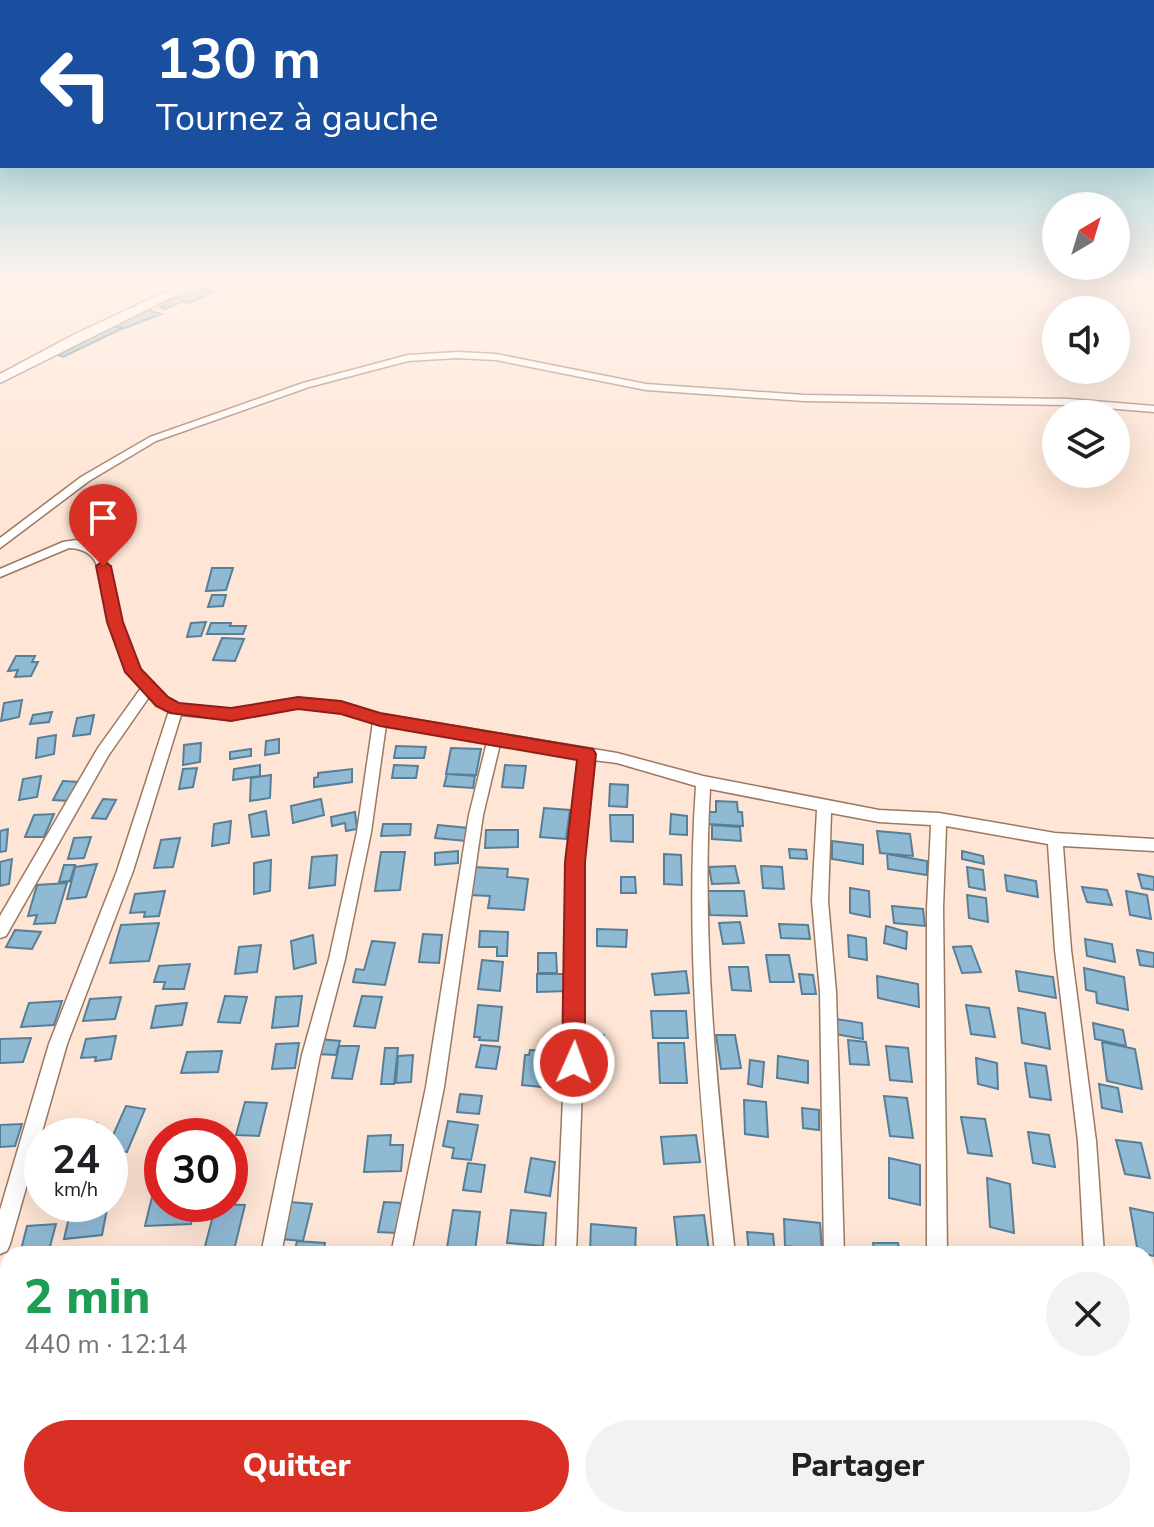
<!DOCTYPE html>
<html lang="fr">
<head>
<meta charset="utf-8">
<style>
	body { margin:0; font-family:"Nunito Sans",sans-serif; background:#f2f2f2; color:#202124; height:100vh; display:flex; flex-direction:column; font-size:30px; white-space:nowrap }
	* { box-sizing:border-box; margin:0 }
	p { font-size:26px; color:#757577 }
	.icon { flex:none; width:44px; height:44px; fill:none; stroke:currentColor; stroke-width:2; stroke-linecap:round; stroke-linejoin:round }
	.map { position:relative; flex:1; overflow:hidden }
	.side { position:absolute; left:0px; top:1246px; width:1154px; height:282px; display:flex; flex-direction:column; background:#fff; border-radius:24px 24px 0 0; box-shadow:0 8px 32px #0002 }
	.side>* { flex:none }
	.guide { position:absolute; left:0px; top:0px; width:1154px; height:168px; box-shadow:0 8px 32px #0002; background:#1a4fa0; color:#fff; overflow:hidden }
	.needle { width:52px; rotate:38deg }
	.tools { position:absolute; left:1042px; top:192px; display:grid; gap:16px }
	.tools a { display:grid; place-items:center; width:88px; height:88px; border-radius:50%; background:#fff; box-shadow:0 8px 32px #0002; font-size:40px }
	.speed { position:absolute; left:24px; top:1118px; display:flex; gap:16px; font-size:40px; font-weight:700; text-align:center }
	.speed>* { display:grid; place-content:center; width:104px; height:104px; border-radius:50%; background:#fff; box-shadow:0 8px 32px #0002; line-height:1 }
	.speed small { font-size:20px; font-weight:400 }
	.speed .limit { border:12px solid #d22; background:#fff; color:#111 }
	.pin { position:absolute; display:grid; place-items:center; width:68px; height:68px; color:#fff; margin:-82px -34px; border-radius:50% 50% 50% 0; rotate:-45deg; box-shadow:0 0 8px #0007 }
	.pin .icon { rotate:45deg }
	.me { position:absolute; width:88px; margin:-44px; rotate:2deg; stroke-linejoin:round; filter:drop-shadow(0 0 6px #0008) }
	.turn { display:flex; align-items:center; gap:28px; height:168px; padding:0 24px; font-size:36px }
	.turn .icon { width:104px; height:104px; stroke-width:2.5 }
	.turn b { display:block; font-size:56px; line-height:68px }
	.round { display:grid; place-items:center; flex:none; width:84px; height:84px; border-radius:42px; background:#f2f2f2 }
	.overview { display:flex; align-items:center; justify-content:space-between; height:136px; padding:0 24px }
	h1 { font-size:48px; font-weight:800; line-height:60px; color:#1e9e55 }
	.cta { display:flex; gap:16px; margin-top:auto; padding:16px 24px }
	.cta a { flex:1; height:92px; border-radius:48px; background:#d93025; color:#fff; font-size:32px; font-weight:800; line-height:92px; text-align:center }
	.cta a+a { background:#f2f2f2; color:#202124 }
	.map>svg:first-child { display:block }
</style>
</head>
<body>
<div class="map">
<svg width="1154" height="1527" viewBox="0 0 1154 1527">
	<rect width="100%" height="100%" fill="#fee5d5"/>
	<path fill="#90bad4" stroke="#577f97" stroke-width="2" d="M 204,288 L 213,292 L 188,303 L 184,301 L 165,309 L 160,307 L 165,305 L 161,303 Z
		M 149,310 L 161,314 L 125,328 L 113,326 Z
		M 113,326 L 121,329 L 63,357 L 58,355 Z
		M 212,568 L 233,568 L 226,590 L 206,591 Z
		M 212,595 L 226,595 L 223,606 L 208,607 Z
		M 206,622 L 201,636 L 187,637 L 191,623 Z
		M 211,623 L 231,623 L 230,626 L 246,626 L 243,634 L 207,634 Z
		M 222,638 L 244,639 L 235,661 L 213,660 Z
		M 16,656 L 35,656 L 32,662 L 38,662 L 31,676 L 15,677 L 18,670 L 8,671 Z
		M 22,700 L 19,717 L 1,721 L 4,703 Z
		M 52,712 L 49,722 L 30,724 L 33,715 Z
		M 94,715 L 90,734 L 73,736 L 77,718 Z
		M 56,735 L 54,754 L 36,758 L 38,738 Z
		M 279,739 L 279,753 L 265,755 L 266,741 Z
		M 201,743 L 200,762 L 183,765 L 184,745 Z
		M 396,746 L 426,747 L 424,758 L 394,758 Z
		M 451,748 L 481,749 L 476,775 L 446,774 Z
		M 251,749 L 251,756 L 230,759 L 230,752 Z
		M 260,765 L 260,776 L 233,780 L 234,769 Z
		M 394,765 L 418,766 L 416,778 L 392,778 Z
		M 505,765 L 526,766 L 523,788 L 502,787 Z
		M 197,768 L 193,787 L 179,789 L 183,769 Z
		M 352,769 L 352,782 L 314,787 L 314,778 L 318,777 L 318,773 Z
		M 447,774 L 475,776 L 473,788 L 444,786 Z
		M 271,775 L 270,798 L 250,801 L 251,778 Z
		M 41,776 L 37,797 L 19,800 L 23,779 Z
		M 63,781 L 79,782 L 70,801 L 53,800 Z
		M 610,784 L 628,785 L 627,807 L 609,806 Z
		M 103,799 L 116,800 L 106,819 L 92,818 Z
		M 321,799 L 324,815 L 293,823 L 291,806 Z
		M 716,801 L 737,802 L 738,812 L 742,812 L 743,826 L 708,824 L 708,812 L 716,812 Z
		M 544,808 L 570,810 L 566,839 L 540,837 Z
		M 266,811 L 269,835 L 252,837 L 249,815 Z
		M 355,812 L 357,829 L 346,831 L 345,823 L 332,826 L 331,817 Z
		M 54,814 L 44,837 L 25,837 L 34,815 Z
		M 671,814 L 687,816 L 687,835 L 670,834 Z
		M 610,815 L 633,815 L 633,842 L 611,841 Z
		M 231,821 L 229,843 L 212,846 L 214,824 Z
		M 383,824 L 411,824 L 410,835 L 381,836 Z
		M 438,825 L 468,828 L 466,841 L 435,838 Z
		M 712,825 L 740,827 L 741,841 L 712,839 Z
		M 8,829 L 6,851 L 0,852 L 0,831 Z
		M 486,830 L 518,830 L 518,847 L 485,848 Z
		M 877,831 L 910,834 L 913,856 L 880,853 Z
		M 91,837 L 84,858 L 68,859 L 74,838 Z
		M 180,838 L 173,867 L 154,868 L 161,840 Z
		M 832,841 L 863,845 L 863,864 L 832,859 Z
		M 789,849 L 806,850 L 807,859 L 790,858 Z
		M 458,851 L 458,863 L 435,865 L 435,853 Z
		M 962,851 L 983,856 L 984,864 L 962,859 Z
		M 381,852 L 405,852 L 400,890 L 375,891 Z
		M 664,854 L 681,855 L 682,885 L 664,884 Z
		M 887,854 L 927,861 L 927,875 L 888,869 Z
		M 337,855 L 335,885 L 309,888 L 312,857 Z
		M 12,859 L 9,884 L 0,886 L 0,862 Z
		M 271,860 L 270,891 L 254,894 L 254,863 Z
		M 97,864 L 86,897 L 67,899 L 75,867 Z
		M 64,865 L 75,865 L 70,881 L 59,882 Z
		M 735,866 L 739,883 L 712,884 L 709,867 Z
		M 761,866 L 782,867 L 784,889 L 763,888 Z
		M 474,867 L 508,869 L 507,877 L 528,879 L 524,910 L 488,908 L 490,896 L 470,895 Z
		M 967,867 L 983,870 L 985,890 L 969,887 Z
		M 1138,874 L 1154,877 L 1154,890 L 1142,888 Z
		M 1005,875 L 1036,881 L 1038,897 L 1007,891 Z
		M 621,877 L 635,877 L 636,893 L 621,893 Z
		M 67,883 L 55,923 L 34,924 L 37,915 L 28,916 L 37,885 Z
		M 1082,887 L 1107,890 L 1112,905 L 1087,902 Z
		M 850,888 L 869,891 L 870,917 L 850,913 Z
		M 165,891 L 159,916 L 144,917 L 145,912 L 130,913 L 135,894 Z
		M 707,891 L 744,891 L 747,916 L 710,915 Z
		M 1126,891 L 1147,895 L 1151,919 L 1130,915 Z
		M 967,895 L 986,898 L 988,922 L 969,918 Z
		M 892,906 L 923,909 L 925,926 L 894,923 Z
		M 740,922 L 744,943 L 723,944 L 719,923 Z
		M 159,923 L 149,961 L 110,963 L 121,925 Z
		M 779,924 L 808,925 L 810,939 L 781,938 Z
		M 886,926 L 907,932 L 906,949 L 884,943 Z
		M 597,929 L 627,930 L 626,947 L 597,946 Z
		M 15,930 L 41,932 L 32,949 L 6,947 Z
		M 480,931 L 508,932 L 507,956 L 497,956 L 497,947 L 479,947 Z
		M 423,934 L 442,935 L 439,963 L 419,962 Z
		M 313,935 L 316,963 L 294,969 L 291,941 Z
		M 848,935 L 866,938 L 867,960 L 849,957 Z
		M 1085,939 L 1112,944 L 1115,962 L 1087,956 Z
		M 372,941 L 395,943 L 385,985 L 353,982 L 356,969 L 364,970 Z
		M 261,945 L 257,972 L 235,974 L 239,947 Z
		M 971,946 L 981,972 L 962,973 L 953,947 Z
		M 1137,950 L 1154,953 L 1154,967 L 1140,965 Z
		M 538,953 L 556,953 L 557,973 L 538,973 Z
		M 766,955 L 789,955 L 794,982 L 770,982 Z
		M 482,960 L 503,962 L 500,991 L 478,989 Z
		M 190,964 L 184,989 L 163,989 L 165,982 L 154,982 L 159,966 Z
		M 729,967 L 748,967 L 751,991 L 732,990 Z
		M 1084,968 L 1124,977 L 1128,1010 L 1097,1003 L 1096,992 L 1086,990 Z
		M 686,971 L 689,993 L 655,995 L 652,974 Z
		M 1016,971 L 1053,977 L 1056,998 L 1019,991 Z
		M 537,974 L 568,974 L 568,991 L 537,992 Z
		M 799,974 L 813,975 L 816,994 L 802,994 Z
		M 877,976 L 918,984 L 919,1007 L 878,998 Z
		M 225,996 L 247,997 L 240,1023 L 218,1022 Z
		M 302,996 L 298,1026 L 272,1028 L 276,997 Z
		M 362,996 L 382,997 L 375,1028 L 354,1026 Z
		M 121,997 L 115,1019 L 83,1021 L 90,999 Z
		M 62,1001 L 54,1025 L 21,1027 L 29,1003 Z
		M 187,1003 L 182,1025 L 151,1028 L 156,1006 Z
		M 478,1005 L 502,1007 L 498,1041 L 479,1040 L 480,1037 L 474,1037 Z
		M 966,1005 L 989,1008 L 995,1037 L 971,1034 Z
		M 1018,1008 L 1045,1013 L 1050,1049 L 1022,1043 Z
		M 651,1011 L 686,1011 L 688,1038 L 653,1038 Z
		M 836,1019 L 862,1023 L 863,1039 L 835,1034 Z
		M 1093,1023 L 1123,1030 L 1126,1046 L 1095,1039 Z
		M 592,1035 L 604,1035 L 605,1054 L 593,1055 Z
		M 716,1035 L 735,1035 L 741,1068 L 721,1069 Z
		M 116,1036 L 111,1059 L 95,1061 L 96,1057 L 81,1058 L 86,1039 Z
		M 31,1038 L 23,1062 L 0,1063 L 0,1039 Z
		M 319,1039 L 340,1041 L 336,1055 L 316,1054 Z
		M 848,1040 L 866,1042 L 869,1065 L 850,1064 Z
		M 1102,1042 L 1135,1049 L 1142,1089 L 1107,1081 Z
		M 299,1043 L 295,1068 L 272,1069 L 276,1044 Z
		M 658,1043 L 684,1043 L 687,1083 L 660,1083 Z
		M 481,1045 L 500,1047 L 496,1069 L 476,1067 Z
		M 339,1046 L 359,1046 L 352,1079 L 332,1078 Z
		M 886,1046 L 908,1048 L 912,1082 L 890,1080 Z
		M 385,1048 L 398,1048 L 394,1084 L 381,1084 Z
		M 530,1050 L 545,1051 L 541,1087 L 522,1085 L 525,1055 L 529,1055 Z
		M 222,1051 L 218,1072 L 181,1073 L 187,1052 Z
		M 413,1055 L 411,1082 L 396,1083 L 398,1056 Z
		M 778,1056 L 808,1061 L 808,1083 L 777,1078 Z
		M 976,1058 L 997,1063 L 998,1089 L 978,1084 Z
		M 594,1059 L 606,1059 L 606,1075 L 594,1074 Z
		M 750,1060 L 764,1062 L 762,1087 L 748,1084 Z
		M 1025,1063 L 1046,1066 L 1051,1100 L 1030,1097 Z
		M 1099,1084 L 1118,1088 L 1122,1112 L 1102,1108 Z
		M 460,1094 L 482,1096 L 479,1114 L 457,1112 Z
		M 884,1096 L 907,1098 L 913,1138 L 890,1136 Z
		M 744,1100 L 766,1102 L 768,1137 L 745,1134 Z
		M 245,1102 L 267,1103 L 259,1136 L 236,1135 Z
		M 126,1106 L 145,1109 L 127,1152 L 110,1150 L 110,1142 Z
		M 802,1108 L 819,1110 L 819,1130 L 803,1128 Z
		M 961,1117 L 985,1119 L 992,1156 L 968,1153 Z
		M 448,1121 L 478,1125 L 471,1160 L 452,1158 L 454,1148 L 443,1146 Z
		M 75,1122 L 97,1123 L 92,1136 L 70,1136 Z
		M 22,1124 L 15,1146 L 0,1147 L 0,1125 Z
		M 1028,1132 L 1049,1135 L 1055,1167 L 1033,1163 Z
		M 391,1135 L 390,1145 L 403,1145 L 401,1171 L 364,1172 L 368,1136 Z
		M 696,1135 L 700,1162 L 664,1164 L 661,1137 Z
		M 1116,1140 L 1141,1143 L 1150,1178 L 1125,1174 Z
		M 531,1158 L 555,1162 L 550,1196 L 525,1192 Z
		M 889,1158 L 920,1165 L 920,1205 L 889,1198 Z
		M 468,1163 L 485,1165 L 481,1192 L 463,1190 Z
		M 987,1178 L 1010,1184 L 1014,1233 L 990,1227 Z
		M 152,1197 L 162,1197 L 162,1204 L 195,1204 L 191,1224 L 145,1226 Z
		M 290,1202 L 312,1204 L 303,1241 L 281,1239 Z
		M 384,1202 L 402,1203 L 397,1233 L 378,1232 Z
		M 216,1204 L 245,1205 L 233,1254 L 203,1254 Z
		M 1130,1208 L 1154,1213 L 1154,1256 L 1138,1253 Z
		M 107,1209 L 102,1235 L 64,1239 L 70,1213 Z
		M 453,1210 L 480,1212 L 475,1251 L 447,1248 Z
		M 511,1210 L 546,1213 L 543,1246 L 507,1243 Z
		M 704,1215 L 709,1251 L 678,1253 L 674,1217 Z
		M 784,1219 L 820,1223 L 822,1250 L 785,1246 Z
		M 56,1224 L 48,1254 L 20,1254 L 27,1226 Z
		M 591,1224 L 636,1228 L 635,1254 L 590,1253 Z
		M 747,1232 L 773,1234 L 775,1254 L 749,1254 Z
		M 297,1241 L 325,1243 L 323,1254 L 294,1254 Z
		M 873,1243 L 898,1243 L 900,1254 L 875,1254 Z
		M 1146,1306 L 1154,1308 L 1154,1340 L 1151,1339 Z
		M 1146,1394 L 1154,1396 L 1154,1454 L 1146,1452 Z
		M 23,1520 L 69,1520 L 67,1527 L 20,1527 Z
		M 223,1520 L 251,1520 L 249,1527 L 221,1527 Z
		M 430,1520 L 463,1520 L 463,1527 L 429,1527 Z
		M 599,1520 L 636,1520 L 636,1527 L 599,1527 Z
		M 765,1520 L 796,1520 L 796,1527 L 765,1527 Z"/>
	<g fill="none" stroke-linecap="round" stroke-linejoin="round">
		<g stroke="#9d7860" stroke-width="3">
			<path id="minor" d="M 457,352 L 496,354 L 646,384 L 804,395 L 1069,399 L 1154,406 L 1154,412 L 1069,405 L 804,401 L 646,390 L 496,360 L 457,358 L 408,361 L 309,387 L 156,441 L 89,481 L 0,548 L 0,538 L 81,477 L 150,437 L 303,383 L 408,355 Z
				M 76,540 L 99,550 L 109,566 L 121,622 L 140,670 L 167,699 L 178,704 L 231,710 L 298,698 L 341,702 L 380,714 L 617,753 L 703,776 L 879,810 L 939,813 L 1055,833 L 1154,839 L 1154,851 L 1063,846 L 1071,950 L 1096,1141 L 1104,1254 L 1084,1254 L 1078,1141 L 1055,950 L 1048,844 L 946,826 L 943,908 L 947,1254 L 927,1254 L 927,908 L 931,825 L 879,822 L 831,813 L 828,901 L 836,992 L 844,1254 L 824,1254 L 820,992 L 812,901 L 817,810 L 710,789 C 701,945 718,1099 735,1254 L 715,1254 C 700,1098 685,943 696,786 L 617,763 L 593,760 L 583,862 L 584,1031 L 576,1254 L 556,1254 L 566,1031 L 567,862 L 580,757 L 500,744 L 483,815 L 444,1087 L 411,1254 L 391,1254 L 426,1087 L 469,815 L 487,742 L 386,725 L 371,832 L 345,959 L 320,1055 L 281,1254 L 261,1254 L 302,1055 L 329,959 L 357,832 L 373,722 L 341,712 L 298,708 L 231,720 L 181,715 L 133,871 L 67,1044 L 10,1244 L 7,1251 L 0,1254 L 0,1210 L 49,1044 L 117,871 L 169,711 L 157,705 L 149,697 L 108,756 L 6,936 L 0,938 L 0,916 L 98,748 L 141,688 C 124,670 115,644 108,619 C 104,603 103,569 92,557 C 87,551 77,548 69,548 L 0,577 L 0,569 L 63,542 Z
				M 0,1278 L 8,1279 L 8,1299 L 0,1298 Z
				M 1146,1356 L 1154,1358 L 1154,1380 L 1146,1378 Z
				M 468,1520 L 492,1520 L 491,1527 L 467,1527 Z
				M 829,1520 L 853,1520 L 853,1527 L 829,1527 Z
				M 937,1520 L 961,1520 L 961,1527 L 937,1527 Z
				M 1121,1520 L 1145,1520 L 1146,1527 L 1122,1527 Z"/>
		</g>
		<g stroke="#9d7860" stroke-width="3">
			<path id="secondary" d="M 193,279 L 208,279 L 0,383 L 0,374 L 75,334 Z"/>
		</g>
		<use href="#minor" fill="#fff" fill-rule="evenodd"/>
		<use href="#secondary" fill="#fff" fill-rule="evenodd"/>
	</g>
	<linearGradient id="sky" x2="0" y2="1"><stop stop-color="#5fbed1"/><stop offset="0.57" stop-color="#fff3ec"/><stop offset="1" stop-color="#fff3ec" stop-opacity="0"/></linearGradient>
	<rect width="1154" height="493" fill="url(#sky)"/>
	<path fill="#d93025" stroke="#8d1f18" stroke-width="2" d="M 103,561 L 111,566 L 123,622 L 141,669 L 168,697 L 179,703 L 231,708 L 298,697 L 341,701 L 380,713 L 593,749 L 596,754 L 585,862 L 585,1063 L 582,1071 L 574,1075 L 566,1071 L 562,1063 L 565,862 L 577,760 L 380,726 L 341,714 L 298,709 L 231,721 L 170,713 L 156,706 L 125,672 L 107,622 L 96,566 Z"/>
</svg>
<div class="tools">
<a><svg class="needle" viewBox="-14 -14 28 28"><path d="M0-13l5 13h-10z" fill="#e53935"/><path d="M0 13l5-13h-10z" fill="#757577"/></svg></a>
<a><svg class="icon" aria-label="sound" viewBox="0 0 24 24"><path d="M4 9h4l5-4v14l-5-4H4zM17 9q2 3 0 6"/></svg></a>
<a><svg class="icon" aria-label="layers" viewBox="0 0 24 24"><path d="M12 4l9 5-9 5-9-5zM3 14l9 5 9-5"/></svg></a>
</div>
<div class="speed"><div>24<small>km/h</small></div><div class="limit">30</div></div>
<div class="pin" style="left:103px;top:566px;background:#d93025"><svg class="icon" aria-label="arrive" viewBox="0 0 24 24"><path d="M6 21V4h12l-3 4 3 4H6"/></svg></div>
<svg class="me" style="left:574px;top:1063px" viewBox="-20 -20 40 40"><circle r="17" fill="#d93025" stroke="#fff" stroke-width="3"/><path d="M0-11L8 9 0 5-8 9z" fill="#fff"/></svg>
<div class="guide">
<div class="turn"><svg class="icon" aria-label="left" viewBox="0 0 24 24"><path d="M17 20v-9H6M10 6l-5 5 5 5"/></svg><div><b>130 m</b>Tournez à gauche</div></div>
</div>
<section class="side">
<div class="overview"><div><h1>2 min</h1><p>440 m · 12:14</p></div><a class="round"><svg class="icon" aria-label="close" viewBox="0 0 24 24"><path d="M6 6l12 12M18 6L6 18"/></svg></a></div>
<div class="cta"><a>Quitter</a><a>Partager</a></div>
</section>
</div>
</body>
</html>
